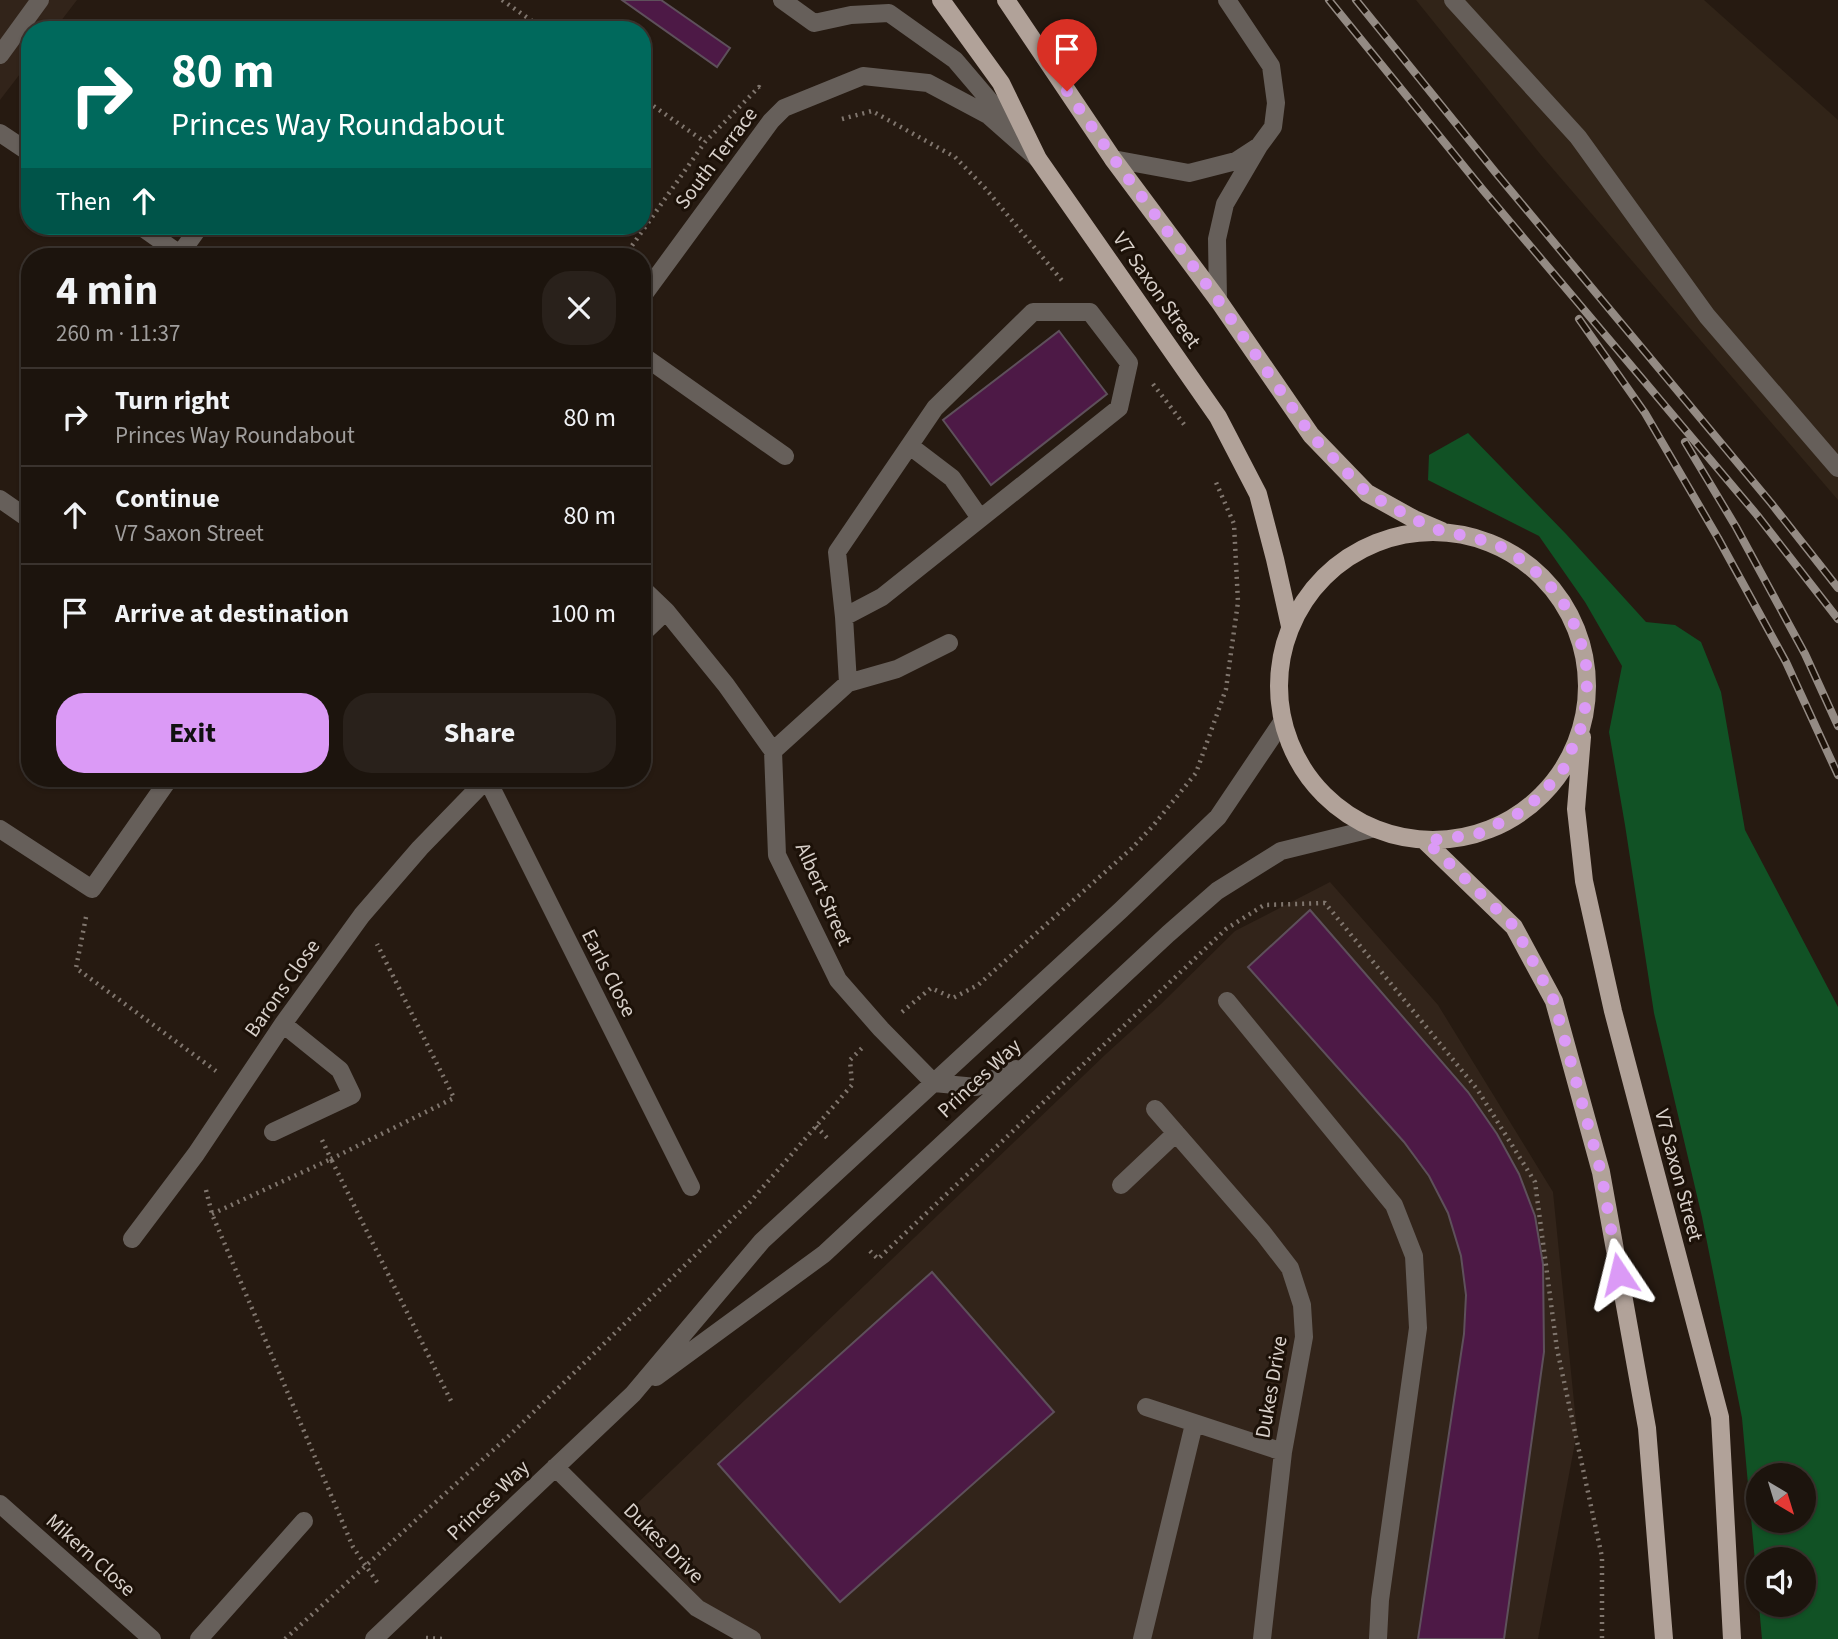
<!DOCTYPE html>
<html lang="en">
<head>
<meta charset="utf-8">
<style>
	body { margin:0; font-family:"Source Sans 3",sans-serif; background:#29211b; color:#f1f3f6; height:100vh; display:flex; flex-direction:column; font-size:26px; white-space:nowrap }
	* { box-sizing:border-box; margin:0 }
	p { font-size:23px; color:#a09e9d }
	.icon { flex:none; width:38px; height:38px; fill:none; stroke:currentColor; stroke-width:2; stroke-linecap:round; stroke-linejoin:round }
	.map { position:relative; flex:1; overflow:hidden }
	.sheet { position:absolute; left:21px; top:248px; width:630px; height:539px; display:flex; flex-direction:column; background:#1c140d; border-radius:28px; box-shadow:0 2px 5px #0004,0 0 0 2px #3a332e }
	.sheet>* { flex:none }
	.banner { position:absolute; left:21px; top:21px; width:630px; height:214px; border-radius:28px; box-shadow:0 2px 5px #0004,0 0 0 2px #3a332e; background:#00695c; color:#fff; overflow:hidden }
	.needle { width:46px; rotate:142deg }
	.controls { position:absolute; left:1746px; top:1463px; display:grid; gap:14px }
	.controls a { display:grid; place-items:center; width:70px; height:70px; border-radius:50%; background:#1c140d; box-shadow:0 2px 5px #0004,0 0 0 2px #3a332e; font-size:35px }
	.pin { position:absolute; display:grid; place-items:center; width:60px; height:60px; color:#fff; margin:-72px -30px; border-radius:50% 50% 50% 0; rotate:-45deg; box-shadow:0 0 7px #0007 }
	.pin .icon { rotate:45deg }
	.me { position:absolute; width:77px; margin:-38px; rotate:350deg; stroke-linejoin:round; filter:drop-shadow(0 0 5px #0008) }
	.turn { display:flex; align-items:center; gap:24px; height:147px; padding:0 35px; font-size:32px }
	.turn .icon { width:91px; height:91px; stroke-width:2.5 }
	.turn b { display:block; font-size:49px; line-height:60px }
	.then { display:flex; align-items:center; height:66px; padding:0 35px; background:#0003; gap:14px; font-size:26px }
	.round { display:grid; place-items:center; flex:none; width:74px; height:74px; border-radius:28px; background:#29211b }
	.summary { display:flex; align-items:center; justify-content:space-between; height:119px; padding:0 35px }
	h1 { font-size:42px; font-weight:700; line-height:52px }
	.cta { display:flex; gap:14px; margin-top:auto; padding:14px 35px }
	.cta a { flex:1; height:80px; border-radius:28px; background:#db9af6; color:#111; font-size:28px; font-weight:700; line-height:80px; text-align:center }
	.cta a+a { background:#29211b; color:#f1f3f6 }
	ul { padding:0; list-style:none }
	li { display:flex; align-items:center; gap:21px; height:98px; padding:0 35px; border-top:2px solid #3a332e }
	li div { flex:1 }
	li b { display:block; font-size:26px }
	li em { font-style:normal }
	.map>svg:first-child { display:block }
</style>
</head>
<body>
<div class="map">
<svg width="1838" height="1639" viewBox="0 0 1838 1639">
	<rect width="100%" height="100%" fill="#261a11"/>
	<path fill="#32241a" d="M 0,0 L 77,0 L 54,30 L 30,30 L 30,61 L 0,100 Z
		M 1330,882 L 1438,1005 L 1553,1192 L 1577,1432 L 1538,1639 L 752,1639 L 714,1614 L 623,1517 L 1106,1054 L 1161,1004 L 1235,931 Z"/>
	<path fill="#312418" d="M 1416,0 L 1704,0 L 1838,120 L 1838,500 L 1541,155 Z"/>
	<path fill="#115225" fill-rule="evenodd" d="M 1468,433 L 1566,534 L 1646,622 L 1675,625 L 1701,642 L 1721,692 L 1745,830 L 1838,1007 L 1838,1639 L 1762,1639 L 1742,1418 L 1702,1217 L 1654,1013 L 1625,825 L 1609,732 L 1622,666 L 1585,602 L 1539,536 L 1428,480 L 1429,455 ZM 1759,1475 L 1804,1475 L 1804,1521 L 1759,1521 ZM 1759,1559 L 1804,1559 L 1804,1605 L 1759,1605 Z"/>
	<path fill="#4d1946" stroke="#5e505b" stroke-width="2" d="M 622,0 L 661,0 L 730,48 L 717,67 Z
		M 1059,331 L 1107,394 L 991,485 L 943,420 Z
		M 1310,910 L 1468,1092 L 1497,1134 L 1519,1174 L 1535,1216 L 1543,1264 L 1544,1352 L 1504,1639 L 1418,1639 L 1464,1334 L 1466,1295 L 1461,1256 L 1448,1213 L 1429,1176 L 1404,1142 L 1248,967 Z
		M 932,1272 L 1054,1412 L 840,1602 L 718,1464 Z"/>
	<g fill="none" stroke-linecap="round" stroke-linejoin="round">
		<path stroke="#80766e" stroke-width="4.5" stroke-dasharray="2 5" stroke-linecap="butt" d="M 502,0 L 545,30
			M 642,98 L 705,142
			M 842,119 L 872,111 L 955,157 L 985,188 L 1064,283
			M 624,257 L 705,142 L 759,87 L 763,90
			M 1153,384 L 1186,427
			M 86,917 L 76,968 L 216,1071
			M 902,1012 L 931,988 L 953,998 L 978,985 L 1131,849 L 1152,827 L 1196,773 L 1226,689 L 1238,602 L 1234,524 L 1215,480
			M 816,1126 L 829,1140
			M 322,1140 L 331,1159 L 454,1098 L 377,944
			M 206,1190 L 212,1214 L 353,1547 L 379,1585
			M 212,1214 L 331,1159 L 453,1405
			M 870,1251 L 878,1259 L 1226,929 L 1264,905 L 1325,903 L 1477,1089 L 1535,1182 L 1557,1349 L 1602,1557 L 1602,1639
			M 426,1638 L 443,1639
			M 285,1639 L 513,1432 L 750,1202 L 852,1085 L 850,1060 L 862,1048"/>
		<path stroke="#665f5a" stroke-width="18" d="M 782,0 L 814,23 L 851,15 L 889,13 L 955,60 L 1007,121
			M 1227,0 L 1271,66 L 1276,103 L 1273,127 L 1259,146
			M 1453,0 L 1578,137 L 1707,316 L 1838,468
			M 0,55 L 40,0
			M 0,133 L 30,153
			M 1113,159 L 1189,173 L 1236,161 L 1259,146 L 1225,204 L 1217,239 L 1218,300
			M 140,226 L 184,257
			M 180,254 L 200,226
			M 642,297 L 771,121 L 784,108 L 863,76 L 928,83 L 988,115 L 1038,159
			M 642,355 L 785,456
			M 910,446 L 952,478 L 980,518
			M 0,499 L 30,520
			M 642,588 L 666,611 L 726,685 L 773,751 L 777,855 L 838,980 L 881,1029 L 934,1083 L 976,1087 L 1016,1069
			M 642,634 L 666,611
			M 848,683 L 897,669 L 949,643
			M 773,751 L 848,683 L 844,617 L 837,552 L 935,408 L 1033,312 L 1090,312 L 1129,363 L 1119,408 L 882,597 L 844,617
			M 487,779 L 691,1187
			M 0,829 L 92,889 L 169,779
			M 1227,1001 L 1394,1205 L 1414,1256 L 1418,1328 L 1380,1600 L 1378,1639
			M 1155,1109 L 1263,1233 L 1290,1268 L 1302,1305 L 1304,1337 L 1283,1452 L 1262,1639
			M 273,1132 L 352,1095 L 340,1070 L 283,1024
			M 1121,1185 L 1176,1133
			M 132,1239 L 196,1154 L 283,1024 L 362,915 L 420,848 L 487,779
			M 656,1377 L 824,1254 L 1168,934 L 1217,891 L 1281,851 L 1371,829
			M 1146,1407 L 1283,1452
			M 555,1467 L 697,1608 L 752,1639
			M 0,1504 L 152,1639
			M 199,1639 L 304,1521
			M 374,1639 L 633,1394 L 762,1241 L 1121,910 L 1218,817 L 1282,722
			M 1142,1639 L 1194,1424"/>
		<path stroke="#b1a299" stroke-width="18" d="M 941,0 L 1001,83 L 1038,159 L 1218,417 L 1258,494 L 1275,559 L 1290,626
			M 1006,0 L 1113,159 L 1218,300 L 1311,435 L 1367,493 L 1414,519 L 1442,531
			M1279 686a154 154 0 1 1 308 0a154 154 0 1 1-308 0Z
			M 1582,737 L 1576,809 L 1584,881 L 1613,1011 L 1720,1417 L 1732,1639
			M 1425,841 L 1514,927 L 1554,1001 L 1601,1172 L 1647,1428 L 1664,1639"/>
		<g stroke="#948b84" stroke-width="8">
			<path id="rail" d="M 1329,0 L 1483,190 L 1757,515 L 1838,619
				M 1356,0 L 1496,173 L 1771,503 L 1838,588
				M 1579,319 L 1645,413 L 1718,538 L 1786,662 L 1838,775
				M 1685,442 L 1736,527 L 1805,654 L 1838,726"/>
		</g>
		<use href="#rail" stroke="#1c1108" stroke-width="5" stroke-dasharray="16" stroke-linecap="butt"/>
	</g>
	<g fill="none" stroke-linecap="round" stroke-linejoin="round">
		<path stroke="#db9af6" stroke-width="12" stroke-dasharray="0 21.6" d="M 1067,91 L 1114,159 L 1218,300 L 1311,435 L 1367,493 L 1414,519 L 1443,532 L 1473,537 L 1501,547 L 1526,563 L 1548,583 L 1566,607 L 1579,635 L 1586,664 L 1587,693 L 1583,723 L 1562,772 L 1525,810 L 1478,834 L 1426,841 L 1514,926 L 1554,1001 L 1601,1172 L 1619,1274"/>
	</g>
	<g text-anchor="middle" stroke-width="6" stroke-linejoin="round" paint-order="stroke">
		<g font-size="21" fill="#d8d0ca" stroke="#1c1108">
			<text transform="translate(716 158) rotate(-53)" y="7">South Terrace</text>
			<text transform="translate(1157 290) rotate(55)" y="7">V7 Saxon Street</text>
			<text transform="translate(824 894) rotate(66)" y="7">Albert Street</text>
			<text transform="translate(609 973) rotate(63)" y="7">Earls Close</text>
			<text transform="translate(282 988) rotate(-55)" y="7">Barons Close</text>
			<text transform="translate(979 1078) rotate(-43)" y="7">Princes Way</text>
			<text transform="translate(1679 1175) rotate(75)" y="7">V7 Saxon Street</text>
			<text transform="translate(1271 1387) rotate(-80)" y="7">Dukes Drive</text>
			<text transform="translate(488 1500) rotate(-44)" y="7">Princes Way</text>
			<text transform="translate(664 1543) rotate(45)" y="7">Dukes Drive</text>
			<text transform="translate(91 1555) rotate(42)" y="7">Mikern Close</text>
		</g>
	</g>
</svg>
<div class="controls">
<a><svg class="needle" viewBox="-14 -14 28 28"><path d="M0-13l5 13h-10z" fill="#e53935"/><path d="M0 13l5-13h-10z" fill="#a09e9d"/></svg></a>
<a><svg class="icon" aria-label="sound" viewBox="0 0 24 24"><path d="M4 9h4l5-4v14l-5-4H4zM17 9q2 3 0 6"/></svg></a>
</div>
<div class="pin" style="left:1067px;top:91px;background:#d93025"><svg class="icon" aria-label="arrive" viewBox="0 0 24 24"><path d="M6 21V4h12l-3 4 3 4H6"/></svg></div>
<svg class="me" style="left:1619px;top:1274px" viewBox="-20 -20 40 40"><path d="M0-17L14 15 0 8-14 15z" fill="#db9af6" stroke="#fff" stroke-width="4"/></svg>
<div class="banner">
<div class="turn"><svg class="icon" aria-label="right" viewBox="0 0 24 24"><path d="M7 20v-9h11M14 6l5 5-5 5"/></svg><div><b>80 m</b>Princes Way Roundabout</div></div>
<div class="then">Then<svg class="icon" aria-label="ahead" viewBox="0 0 24 24"><path d="M12 20V5M6 11l6-6 6 6"/></svg></div>
</div>
<section class="sheet">
<div class="summary"><div><h1>4 min</h1><p>260 m · 11:37</p></div><a class="round"><svg class="icon" aria-label="close" viewBox="0 0 24 24"><path d="M6 6l12 12M18 6L6 18"/></svg></a></div>
<ul>
<li><svg class="icon" aria-label="right" viewBox="0 0 24 24"><path d="M7 20v-9h11M14 6l5 5-5 5"/></svg><div><b>Turn right</b><p>Princes Way Roundabout</p></div><em>80 m</em></li>
<li><svg class="icon" aria-label="ahead" viewBox="0 0 24 24"><path d="M12 20V5M6 11l6-6 6 6"/></svg><div><b>Continue</b><p>V7 Saxon Street</p></div><em>80 m</em></li>
<li><svg class="icon" aria-label="arrive" viewBox="0 0 24 24"><path d="M6 21V4h12l-3 4 3 4H6"/></svg><div><b>Arrive at destination</b></div><em>100 m</em></li>
</ul>
<div class="cta"><a>Exit</a><a>Share</a></div>
</section>
</div>
</body>
</html>
